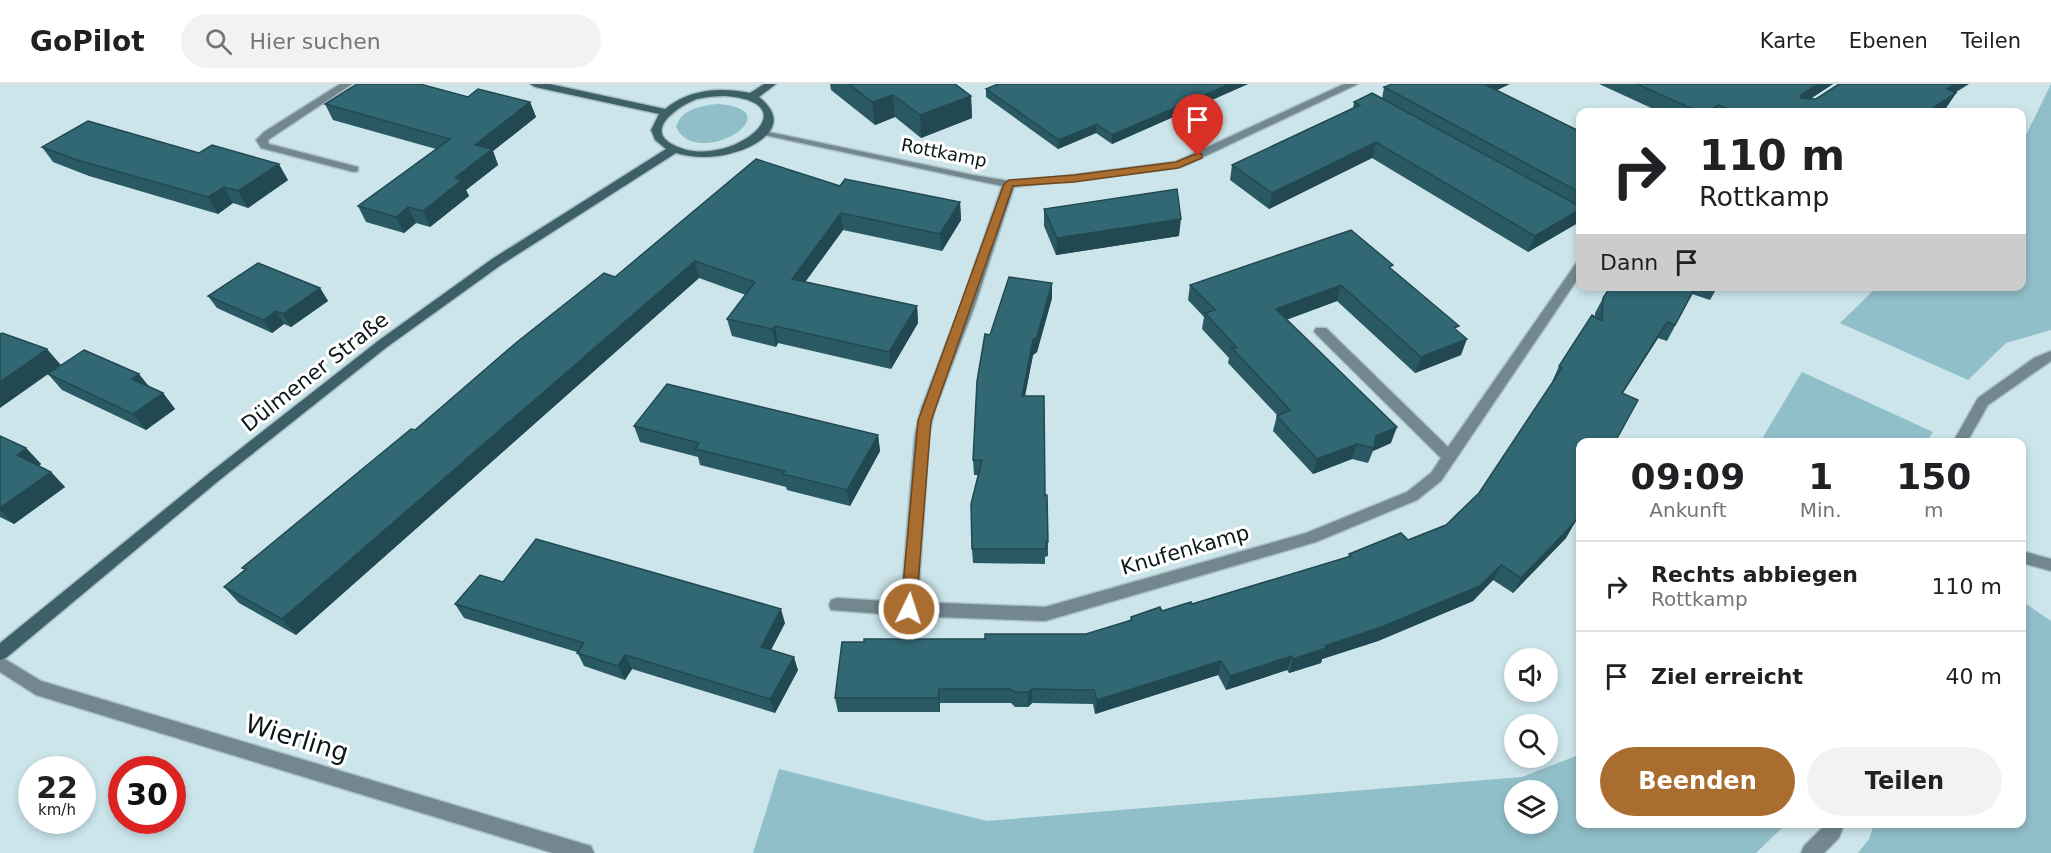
<!DOCTYPE html>
<html lang="de">
<head>
<meta charset="utf-8">
<style>
	body { margin:0; font-family:"DejaVu Sans",sans-serif; background:#f2f2f2; color:#202124; height:100vh; display:flex; flex-direction:column; font-size:22px; white-space:nowrap }
	* { box-sizing:border-box; margin:0 }
	p { font-size:20px; color:#757577 }
	.icon { flex:none; width:33px; height:33px; fill:none; stroke:currentColor; stroke-width:2; stroke-linecap:round; stroke-linejoin:round }
	.map { position:relative; flex:1; overflow:hidden }
	.side { position:absolute; left:1576px; top:354px; width:450px; height:390px; display:flex; flex-direction:column; background:#fff; border-radius:12px; box-shadow:0 3px 9px #0003 }
	.side>* { flex:none }
	.top-card { position:absolute; left:1576px; top:24px; width:450px; height:183px; border-radius:12px; box-shadow:0 3px 9px #0003; background:#fff; color:#202124; overflow:hidden }
	.fabs { position:absolute; left:1504px; top:564px; display:grid; gap:12px }
	.fabs a { display:grid; place-items:center; width:54px; height:54px; border-radius:50%; background:#fff; box-shadow:0 3px 9px #0003; font-size:30px }
	.speed { position:absolute; left:18px; top:672px; display:flex; gap:12px; font-size:30px; font-weight:700; text-align:center }
	.speed>* { display:grid; place-content:center; width:78px; height:78px; border-radius:50%; background:#fff; box-shadow:0 3px 9px #0003; line-height:1 }
	.speed small { font-size:15px; font-weight:400 }
	.speed .limit { border:9px solid #d22; background:#fff; color:#111 }
	.pin { position:absolute; display:grid; place-items:center; width:51px; height:51px; color:#fff; margin:-62px -26px; border-radius:50% 50% 50% 0; rotate:-45deg; box-shadow:0 0 6px #0007 }
	.pin .icon { rotate:45deg }
	.me { position:absolute; width:66px; margin:-33px; rotate:4deg; stroke-linejoin:round; filter:drop-shadow(0 0 4px #0008) }
	.turn { display:flex; align-items:center; gap:21px; height:126px; padding:0 24px; font-size:27px }
	.turn .icon { width:78px; height:78px; stroke-width:2.5 }
	.turn b { display:block; font-size:42px; line-height:51px }
	.then { display:flex; align-items:center; height:57px; padding:0 24px; background:#0003; gap:12px; font-size:22px }
	.eta { display:flex; justify-content:space-evenly; align-items:center; height:102px; text-align:center }
	.eta b { font-size:36px; font-weight:700; line-height:42px }
	.cta { display:flex; gap:12px; margin-top:auto; padding:12px 24px }
	.cta a { flex:1; height:69px; border-radius:36px; background:#a96d30; color:#fff; font-size:24px; font-weight:700; line-height:69px; text-align:center }
	.cta a+a { background:#f2f2f2; color:#202124 }
	ul { padding:0; list-style:none }
	li { display:flex; align-items:center; gap:18px; height:90px; padding:0 24px; border-top:2px solid #e0e0e0 }
	li div { flex:1 }
	li b { display:block; font-size:22px }
	li em { font-style:normal }
	header { display:flex; align-items:center; gap:36px; box-sizing:border-box; height:84px; padding:0 30px; background:#fff; border-bottom:2px solid #e0e0e0 }
	header strong { font-size:28px }
	nav { display:flex; gap:33px; margin-inline-start:auto; font-size:21px }
	.search { width:420px; height:54px; background:#f2f2f2; display:flex; align-items:center; gap:15px; box-sizing:border-box; padding:0 21px; border-radius:33px; color:#757577; font-size:22px }
	.map>svg:first-child { display:block }
</style>
</head>
<body>
<header>
<strong>GoPilot</strong>
<div class="search"><svg class="icon" aria-label="search" viewBox="0 0 24 24"><circle cx="10" cy="10" r="6"/><path d="M15 15l6 6"/></svg>Hier suchen</div>
<nav><a>Karte</a><a>Ebenen</a><a>Teilen</a></nav>
</header>
<div class="map">
<svg width="2051" height="769" viewBox="0 0 2051 769">
	<rect width="100%" height="100%" fill="#cbe5eb"/>
	<path fill="#91bfc9" fill-rule="evenodd" d="M 2051,0 L 2051,246 L 2006,259 L 1968,296 L 1840,239 L 1877,203 L 2022,202 L 2022,59 Z
		M 717,20 C 797,25 697,88 676,43 C 681,25 701,22 717,20 Z
		M 1802,288 L 1933,348 L 1927,358 L 1760,358 Z
		M 2022,517 L 2051,537 L 2051,769 L 1858,769 L 1869,755 L 1874,740 L 2022,740 Z
		M 1581,670 L 1581,740 L 1786,740 L 1756,769 L 753,769 L 779,685 L 987,737 L 1522,693 ZM 1548,706 L 1548,740 L 1515,740 L 1515,706 Z"/>
	<g fill="none" stroke-linecap="round" stroke-linejoin="round">
		<g stroke="#a9c0c5" stroke-width="3">
			<path id="lane" d="M 2022,467 L 2051,475 L 2051,487 L 2022,479 Z"/>
		</g>
		<g stroke="#a9c0c5" stroke-width="3">
			<path id="street" d="M 340,0 L 352,0 L 268,56 L 269,60 L 358,83 L 358,87 L 354,88 L 261,64 L 256,56 L 264,48 Z
				M 1344,0 L 1358,0 L 1182,83 L 1014,103 L 975,221 L 935,325 L 929,350 L 918,518 L 1045,523 L 1306,449 L 1407,408 L 1431,389 L 1441,374 L 1316,250 L 1314,247 L 1316,244 L 1326,244 L 1448,363 L 1577,178 L 1581,177 L 1581,190 L 1441,397 L 1417,416 L 1316,458 L 1045,537 L 909,532 L 831,526 L 829,521 L 831,516 L 837,514 L 901,518 L 915,350 L 921,325 L 961,221 L 1002,102 L 764,51 L 760,50 L 760,46 L 973,91 L 1009,97 L 1042,95 L 1175,78 Z
				M 2051,267 L 2051,277 L 1988,321 L 1967,358 L 1953,358 L 1978,314 L 2034,274 Z
				M 0,572 L 41,597 L 584,760 L 591,762 L 594,769 L 553,769 L 36,611 L 0,588 Z
				M 1826,740 L 1844,740 L 1839,754 L 1824,769 L 1801,769 L 1804,762 Z"/>
		</g>
		<g stroke="#a9c0c5" stroke-width="3">
			<path id="secondary" d="M 530,0 L 550,0 L 665,25 C 689,5 720,3 750,9 L 764,0 L 776,0 L 759,13 C 799,45 748,68 718,72 C 704,74 689,73 676,69 L 501,181 L 387,263 L 222,394 L 6,574 L 0,576 L 0,559 L 212,387 L 378,257 L 492,175 L 666,65 L 655,56 L 651,46 L 659,30 L 535,3 ZM 725,12 C 817,19 723,92 670,59 C 645,43 683,20 697,15 C 706,13 716,12 725,12 Z"/>
		</g>
		<use href="#lane" fill="#72888e" fill-rule="evenodd"/>
		<use href="#street" fill="#72888e" fill-rule="evenodd"/>
		<use href="#secondary" fill="#3d5f67" fill-rule="evenodd"/>
	</g>
	<path fill="#2a5964" d="M 830,0 L 955,0 L 971,12 L 972,34 L 921,54 L 895,33 L 875,41 L 831,6 Z
		M 1248,0 L 1112,60 L 1096,49 L 1058,65 L 986,13 L 986,5 Z
		M 1599,0 L 1833,0 L 1810,15 L 1956,9 L 1946,24 L 1940,28 L 1660,28 Z
		M 1384,3 L 1497,6 L 1581,48 L 1581,128 L 1576,140 L 1528,168 L 1372,74 L 1269,125 L 1230,96 L 1232,81 L 1353,24 L 1354,18 L 1382,15 Z
		M 468,13 L 530,18 L 536,33 L 493,67 L 498,81 L 466,106 L 469,112 L 430,143 L 416,139 L 404,149 L 366,138 L 358,122 L 436,65 L 333,36 L 325,20 Z
		M 42,63 L 288,96 L 248,124 L 233,119 L 218,130 L 89,92 L 53,78 Z
		M 840,102 L 960,118 L 961,136 L 942,167 L 843,146 L 805,198 L 917,222 L 918,239 L 891,285 L 778,259 L 776,263 L 732,252 L 727,235 L 746,211 L 699,194 L 296,551 L 239,519 L 224,503 L 245,486 L 242,484 L 415,346 L 615,193 Z
		M 1044,125 L 1179,152 L 1056,171 L 1044,142 Z
		M 1392,186 L 1457,247 L 1461,271 L 1415,289 L 1337,217 L 1286,236 L 1391,359 L 1373,367 L 1368,379 L 1352,375 L 1313,390 L 1273,347 L 1277,331 L 1228,279 L 1229,274 L 1202,245 L 1204,233 L 1188,216 L 1190,201 Z
		M 1611,202 L 1718,202 L 1710,216 L 1692,210 L 1667,257 L 1658,254 L 1623,309 L 1581,358 L 1581,428 L 1566,454 L 1513,509 L 1493,496 L 1473,517 L 1378,557 L 1322,575 L 1321,579 L 1289,589 L 1287,586 L 1226,606 L 1218,591 L 1095,630 L 1093,620 L 1032,619 L 1028,623 L 1015,623 L 1011,619 L 940,619 L 940,628 L 838,628 L 835,614 L 985,555 L 1086,550 L 1130,536 L 1131,533 L 1192,520 L 1348,473 L 1349,470 L 1408,456 L 1446,441 L 1479,409 L 1553,298 L 1552,298 L 1559,282 L 1595,233 L 1595,229 L 1603,214 Z
		M 320,204 L 328,217 L 291,243 L 284,240 L 272,249 L 217,224 L 208,212 Z
		M 1052,214 L 1037,268 L 1033,271 L 1025,312 L 1045,411 L 1048,458 L 1048,472 L 1045,473 L 1045,480 L 973,479 L 972,465 L 978,391 L 974,391 L 973,376 L 990,251 Z
		M 48,290 L 149,303 L 163,309 L 175,325 L 146,346 L 62,306 Z
		M 634,342 L 878,351 L 880,367 L 850,422 L 787,406 L 786,403 L 700,381 L 698,373 L 640,358 Z
		M 0,352 L 26,364 L 41,380 L 39,382 L 51,388 L 65,403 L 14,440 L 0,433 Z
		M 503,498 L 785,539 L 771,566 L 798,586 L 775,629 L 632,585 L 625,596 L 584,582 L 577,568 L 464,534 L 455,520 Z"/>
	<path fill="#224951" d="M 1230,0 L 1248,0 L 1112,60 L 1112,51 Z
		M 1484,0 L 1510,0 L 1479,15 Z
		M 1818,0 L 1833,0 L 1793,26 L 1801,11 Z
		M 1955,0 L 1969,0 L 1937,20 L 1947,5 Z
		M 1956,9 L 1946,24 L 1940,28 L 1927,28 Z
		M 893,11 L 895,33 L 875,41 L 872,18 Z
		M 971,12 L 972,34 L 921,54 L 920,31 Z
		M 530,18 L 536,33 L 493,67 L 498,81 L 466,106 L 469,112 L 430,143 L 423,127 L 455,94 L 475,61 Z
		M 1719,21 L 1715,28 L 1705,28 Z
		M 1097,40 L 1096,49 L 1058,65 L 1059,56 Z
		M 1376,58 L 1372,74 L 1269,125 L 1272,109 Z
		M 279,80 L 288,96 L 248,124 L 238,107 Z
		M 224,103 L 233,119 L 218,130 L 208,113 Z
		M 960,118 L 961,136 L 942,167 L 940,150 Z
		M 408,123 L 416,139 L 404,149 L 396,133 Z
		M 1581,125 L 1581,128 L 1576,140 L 1528,168 L 1535,152 Z
		M 841,129 L 843,146 L 795,212 L 792,195 Z
		M 1181,135 L 1179,152 L 1056,171 L 1057,154 Z
		M 695,177 L 699,194 L 296,551 L 282,535 Z
		M 1052,199 L 1052,214 L 1037,268 L 1033,271 L 1022,327 L 1022,312 L 1033,256 Z
		M 1341,201 L 1337,217 L 1272,241 L 1276,225 Z
		M 320,204 L 328,217 L 291,243 L 283,230 Z
		M 917,222 L 918,239 L 891,285 L 889,268 Z
		M 276,227 L 284,240 L 272,249 L 263,236 Z
		M 1667,238 L 1658,254 L 1613,324 L 1622,309 Z
		M 775,242 L 778,259 L 776,263 L 772,245 Z
		M 1467,255 L 1461,271 L 1415,289 L 1421,273 Z
		M 47,265 L 61,281 L 0,324 L 0,298 Z
		M 139,290 L 152,306 L 132,295 Z
		M 163,309 L 175,325 L 146,346 L 133,330 Z
		M 1397,343 L 1391,359 L 1373,367 L 1376,352 Z
		M 878,351 L 880,367 L 850,422 L 847,406 Z
		M 1357,360 L 1352,375 L 1313,390 L 1317,375 Z
		M 26,364 L 41,380 L 32,386 L 17,371 Z
		M 51,388 L 65,403 L 14,440 L 0,426 L 0,424 Z
		M 1581,427 L 1566,454 L 1513,509 L 1521,494 Z
		M 1501,481 L 1493,496 L 1473,517 L 1378,557 L 1322,575 L 1321,579 L 1289,589 L 1293,575 L 1325,562 Z
		M 781,525 L 785,539 L 765,577 L 761,563 Z
		M 625,571 L 632,585 L 625,596 L 618,582 Z
		M 1292,572 L 1287,586 L 1226,606 L 1230,592 Z
		M 794,573 L 798,586 L 775,629 L 770,615 Z
		M 1221,577 L 1218,591 L 1095,630 L 1097,616 Z
		M 939,605 L 940,619 L 940,628 L 938,614 Z
		M 1032,605 L 1032,619 L 1028,623 L 1028,608 Z"/>
	<path fill="#316874" stroke="#224951" stroke-width="1.5" d="M 357,0 L 420,0 L 468,13 L 478,5 L 530,18 L 475,61 L 492,65 L 455,94 L 462,96 L 423,127 L 408,123 L 396,133 L 358,122 L 450,55 L 325,20 Z
		M 849,0 L 955,0 L 971,12 L 920,31 L 893,11 L 872,18 Z
		M 998,0 L 1230,0 L 1112,51 L 1097,40 L 1059,56 L 986,5 Z
		M 1392,0 L 1484,0 L 1581,48 L 1581,109 L 1384,3 Z
		M 1637,0 L 1818,0 L 1801,11 L 1801,14 L 1816,15 L 1839,0 L 1955,0 L 1947,5 L 1956,9 L 1927,28 L 1736,28 L 1719,21 L 1705,28 L 1699,28 Z
		M 1372,9 L 1581,123 L 1581,125 L 1535,152 L 1376,58 L 1272,109 L 1232,81 L 1360,21 L 1354,18 Z
		M 88,37 L 199,69 L 212,61 L 279,80 L 238,107 L 224,103 L 208,113 L 77,76 L 42,63 Z
		M 756,75 L 840,102 L 845,95 L 960,118 L 940,150 L 841,129 L 792,195 L 917,222 L 889,268 L 775,242 L 772,245 L 727,235 L 755,198 L 695,177 L 282,535 L 224,503 L 246,485 L 242,484 L 411,345 L 415,346 L 517,258 L 604,189 L 615,193 Z
		M 1177,105 L 1181,135 L 1057,154 L 1044,125 Z
		M 1351,146 L 1393,181 L 1389,183 L 1459,242 L 1454,244 L 1467,255 L 1421,273 L 1341,201 L 1276,225 L 1397,343 L 1376,352 L 1374,364 L 1357,360 L 1317,375 L 1277,332 L 1290,326 L 1231,263 L 1237,264 L 1205,229 L 1215,226 L 1190,201 Z
		M 258,179 L 320,204 L 283,230 L 276,227 L 263,236 L 208,212 Z
		M 1009,193 L 1052,199 L 1037,253 L 1033,256 L 1022,312 L 1044,312 L 1045,411 L 1047,411 L 1048,458 L 1046,458 L 1046,465 L 972,465 L 971,420 L 982,376 L 973,376 L 977,297 L 985,250 L 990,251 Z
		M 1611,202 L 1696,202 L 1675,241 L 1667,238 L 1622,309 L 1638,316 L 1615,358 L 1581,358 L 1581,427 L 1574,439 L 1521,494 L 1501,481 L 1480,502 L 1384,542 L 1325,562 L 1326,564 L 1293,575 L 1292,572 L 1230,592 L 1221,577 L 1097,616 L 1094,606 L 1032,605 L 1028,608 L 1015,608 L 1010,605 L 939,605 L 938,614 L 835,614 L 842,558 L 864,558 L 864,555 L 985,555 L 985,550 L 1086,550 L 1132,536 L 1131,533 L 1160,523 L 1162,527 L 1191,518 L 1192,520 L 1351,472 L 1349,470 L 1401,449 L 1408,456 L 1446,441 L 1479,409 L 1562,284 L 1559,282 L 1592,231 L 1602,237 L 1603,214 Z
		M 2,249 L 47,265 L 0,298 L 0,250 Z
		M 84,266 L 139,290 L 132,295 L 163,309 L 133,330 L 48,290 Z
		M 667,300 L 878,351 L 847,406 L 783,390 L 785,387 L 695,365 L 699,359 L 634,342 Z
		M 0,352 L 26,364 L 17,371 L 51,388 L 0,424 Z
		M 536,455 L 781,525 L 761,563 L 794,573 L 770,615 L 625,571 L 618,582 L 577,569 L 584,559 L 455,520 L 480,491 L 503,498 Z"/>
	<path fill="#a96d30" stroke="#6e471f" stroke-width="1.5" d="M 1198,69 L 1202,70 L 1202,74 L 1178,84 L 1074,98 L 1013,102 L 931,337 L 916,525 L 914,529 L 909,531 L 903,529 L 901,525 L 918,337 L 1004,100 L 1009,96 L 1074,91 L 1176,78 Z"/>
	<g text-anchor="middle" stroke-width="6" stroke-linejoin="round" paint-order="stroke">
		<g font-size="18" fill="#0e1719" stroke="#fff">
			<text transform="translate(944 69) rotate(11)" y="6">Rottkamp</text>
		</g>
		<g font-size="21" fill="#0e1719" stroke="#fff">
			<text transform="translate(315 288) rotate(-38)" y="7">Dülmener Straße</text>
			<text transform="translate(1185 466) rotate(-16)" y="7">Knufenkamp</text>
		</g>
		<g font-size="26" fill="#0e1719" stroke="#fff">
			<text transform="translate(297 654) rotate(17)" y="9">Wierling</text>
		</g>
	</g>
</svg>
<div class="fabs">
<a><svg class="icon" aria-label="sound" viewBox="0 0 24 24"><path d="M4 9h4l5-4v14l-5-4H4zM17 9q2 3 0 6"/></svg></a>
<a><svg class="icon" aria-label="search" viewBox="0 0 24 24"><circle cx="10" cy="10" r="6"/><path d="M15 15l6 6"/></svg></a>
<a><svg class="icon" aria-label="layers" viewBox="0 0 24 24"><path d="M12 4l9 5-9 5-9-5zM3 14l9 5 9-5"/></svg></a>
</div>
<div class="speed"><div>22<small>km/h</small></div><div class="limit">30</div></div>
<div class="pin" style="left:1198px;top:72px;background:#d93025"><svg class="icon" aria-label="arrive" viewBox="0 0 24 24"><path d="M6 21V4h12l-3 4 3 4H6"/></svg></div>
<svg class="me" style="left:909px;top:525px" viewBox="-20 -20 40 40"><circle r="17" fill="#a96d30" stroke="#fff" stroke-width="3"/><path d="M0-11L8 9 0 5-8 9z" fill="#fff"/></svg>
<div class="top-card">
<div class="turn"><svg class="icon" aria-label="right" viewBox="0 0 24 24"><path d="M7 20v-9h11M14 6l5 5-5 5"/></svg><div><b>110 m</b>Rottkamp</div></div>
<div class="then">Dann<svg class="icon" aria-label="arrive" viewBox="0 0 24 24"><path d="M6 21V4h12l-3 4 3 4H6"/></svg></div>
</div>
<section class="side">
<div class="eta">
<div><b>09:09</b><p>Ankunft</p></div>
<div><b>1</b><p>Min.</p></div>
<div><b>150</b><p>m</p></div>
</div>
<ul>
<li><svg class="icon" aria-label="right" viewBox="0 0 24 24"><path d="M7 20v-9h11M14 6l5 5-5 5"/></svg><div><b>Rechts abbiegen</b><p>Rottkamp</p></div><em>110 m</em></li>
<li><svg class="icon" aria-label="arrive" viewBox="0 0 24 24"><path d="M6 21V4h12l-3 4 3 4H6"/></svg><div><b>Ziel erreicht</b></div><em>40 m</em></li>
</ul>
<div class="cta"><a>Beenden</a><a>Teilen</a></div>
</section>
</div>
</body>
</html>
